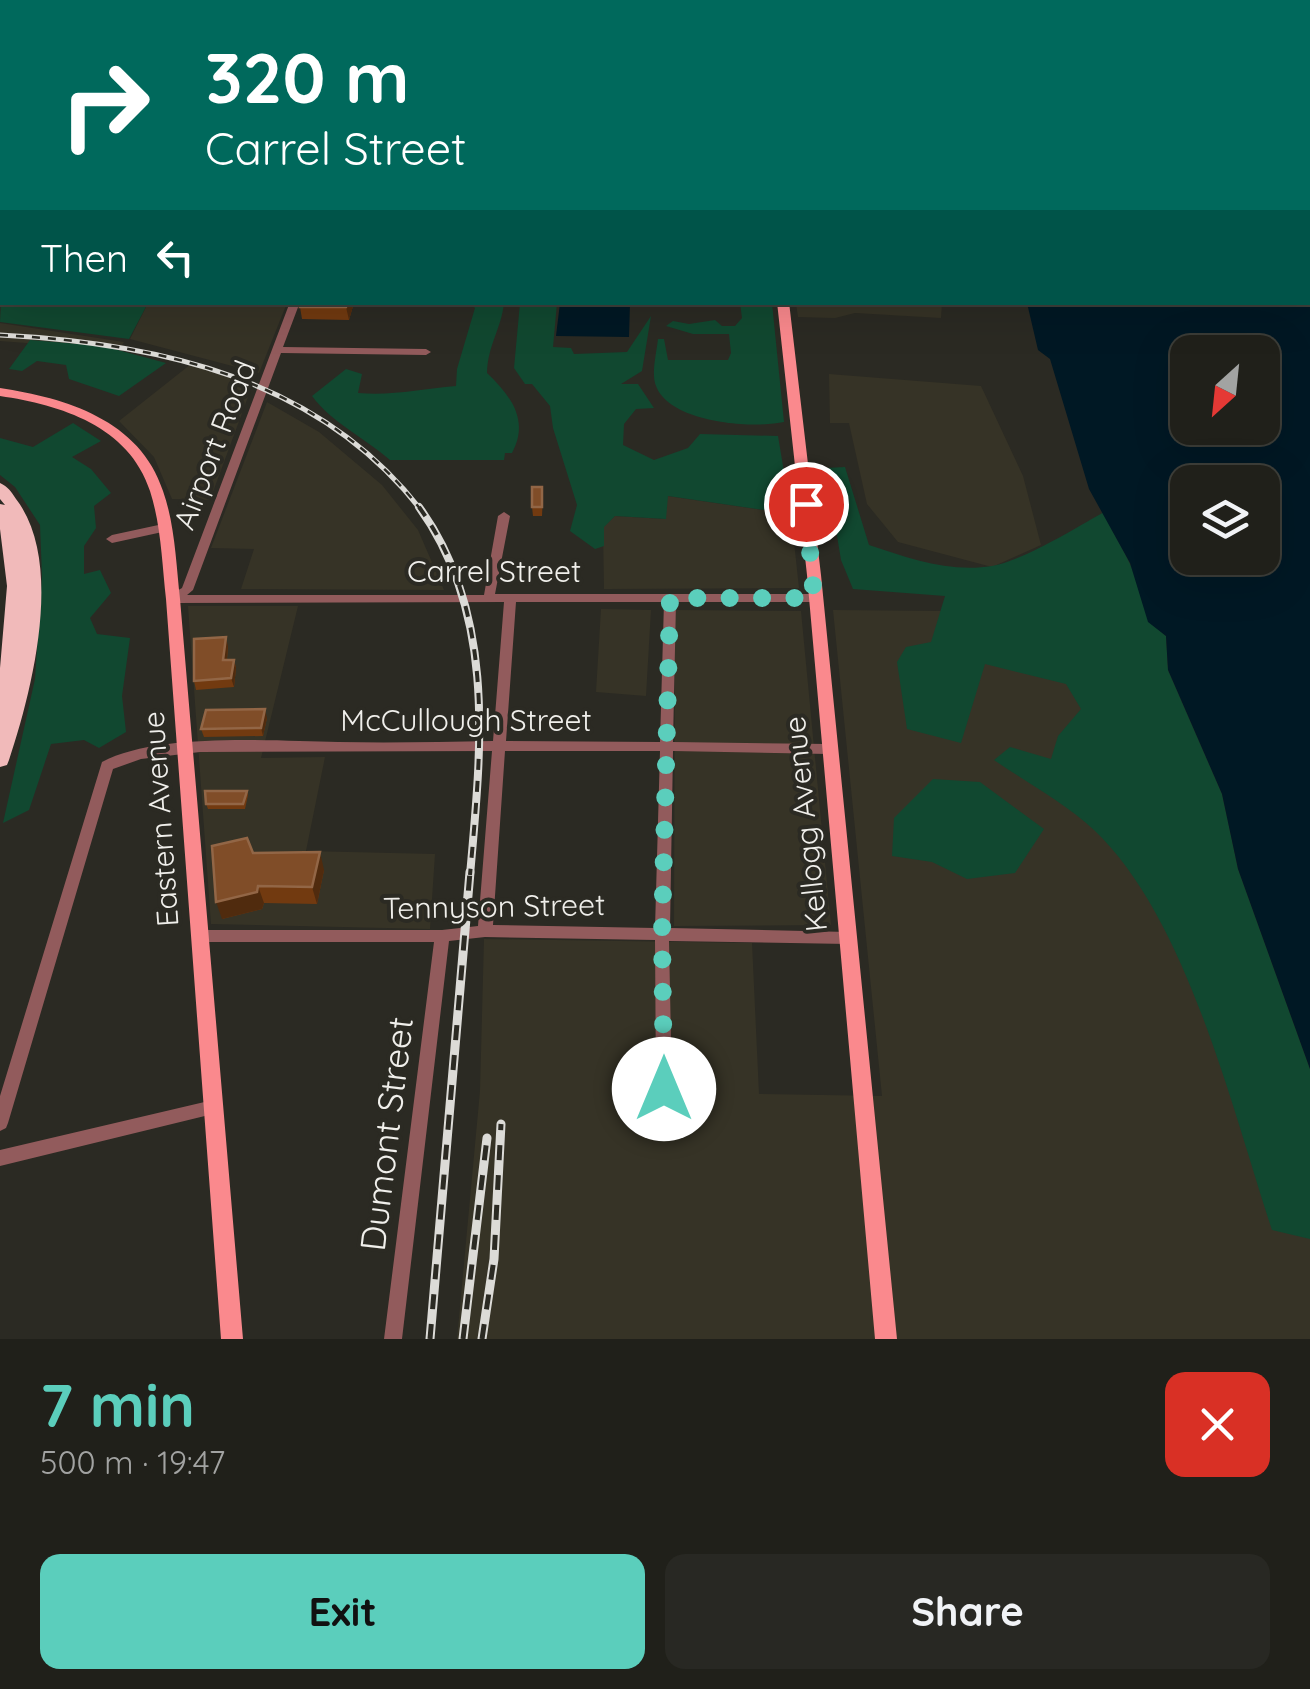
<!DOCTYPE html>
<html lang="en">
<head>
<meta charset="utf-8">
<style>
	body { margin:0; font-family:Quicksand,sans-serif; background:#282823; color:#f1f3f6; height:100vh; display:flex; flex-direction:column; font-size:38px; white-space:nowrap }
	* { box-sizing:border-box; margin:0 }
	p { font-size:32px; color:#a2a3a2 }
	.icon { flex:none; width:55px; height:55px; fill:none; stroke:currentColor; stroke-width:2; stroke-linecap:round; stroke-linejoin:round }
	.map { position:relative; height:1339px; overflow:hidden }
	.details { display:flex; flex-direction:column; background:#20201a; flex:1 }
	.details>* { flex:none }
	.hud { position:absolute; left:0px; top:0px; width:1310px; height:305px; box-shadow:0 10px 40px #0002,0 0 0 2px #3d3e39; background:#00695c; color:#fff; overflow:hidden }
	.needle { width:65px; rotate:207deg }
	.controls { position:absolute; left:1170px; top:335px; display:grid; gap:20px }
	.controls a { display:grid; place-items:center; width:110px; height:110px; border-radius:20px; background:#20201a; box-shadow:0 10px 40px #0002,0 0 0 2px #3d3e39; font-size:50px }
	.pin { position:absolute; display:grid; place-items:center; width:85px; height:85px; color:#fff; margin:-42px; border:5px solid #fff; border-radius:50%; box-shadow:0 2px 10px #0007 }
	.me { position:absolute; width:110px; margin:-55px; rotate:0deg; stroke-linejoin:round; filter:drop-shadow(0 0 8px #0008) }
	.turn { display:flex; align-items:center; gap:35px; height:210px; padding:0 40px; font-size:45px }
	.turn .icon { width:130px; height:130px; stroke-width:2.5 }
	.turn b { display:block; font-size:70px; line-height:85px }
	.then { display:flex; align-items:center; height:95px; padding:0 40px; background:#0003; gap:20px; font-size:38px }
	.round { display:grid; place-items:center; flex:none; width:105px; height:105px; border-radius:20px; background:#282823 }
	.summary { display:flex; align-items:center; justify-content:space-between; height:170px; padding:0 40px }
	h1 { font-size:60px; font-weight:800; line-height:75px; color:#5bcebc }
	.button { display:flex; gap:20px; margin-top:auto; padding:20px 40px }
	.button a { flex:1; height:115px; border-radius:20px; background:#5bcebc; color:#111; font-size:40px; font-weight:800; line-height:115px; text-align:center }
	.button a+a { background:#282823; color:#f1f3f6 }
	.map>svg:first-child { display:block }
</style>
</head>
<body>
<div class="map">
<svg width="1310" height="1339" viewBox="0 0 1310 1339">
	<rect width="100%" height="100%" fill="#2b2a23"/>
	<path fill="#363326" d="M 148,303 L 287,303 L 259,373 L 130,339 Z
		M 796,303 L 796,302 L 942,303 L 941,318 L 855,313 L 835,318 L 798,317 Z
		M 0,323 L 124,342 L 119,350 L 0,341 Z
		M 191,364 L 252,386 L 210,500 L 172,499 L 154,457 L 119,421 Z
		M 829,374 L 981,386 L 1023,476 L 1041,545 L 992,567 L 898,542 L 867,504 L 849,423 L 830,423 Z
		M 267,402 L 319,432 L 382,485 L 418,530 L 444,590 L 241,589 L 254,549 L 211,548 Z
		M 667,496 L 791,514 L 799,588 L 604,589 L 603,527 L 615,516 L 665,519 Z
		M 188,606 L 298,606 L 261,758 L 325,757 L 306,851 L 435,854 L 430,929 L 211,924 Z
		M 601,609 L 651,610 L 646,696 L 596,692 Z
		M 675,610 L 801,611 L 831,925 L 674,926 Z
		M 833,610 L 1146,613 L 1222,794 L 1238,869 L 1310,1069 L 1310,1339 L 457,1339 L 480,1091 L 484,939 L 752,943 L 759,1094 L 882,1096 Z"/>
	<path fill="#114830" d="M 2,283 L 2,302 L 148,303 L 129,339 L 0,322 Z
		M 470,303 L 504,303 C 501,330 488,344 487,373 C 510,395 530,420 512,453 L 505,453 L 504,460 L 390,460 C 365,438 331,422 312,396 L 346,369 L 362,374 L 358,393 C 392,396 421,389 456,386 L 457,369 L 475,308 Z
		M 520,303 L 557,303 L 553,347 L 571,348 L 574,354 L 627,352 L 651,316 L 642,371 L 621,384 L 638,384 L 654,408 L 636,409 L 624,424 L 623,445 L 654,460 L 688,448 L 700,434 L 778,436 L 791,514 L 668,496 L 666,519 L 615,516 L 604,527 L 604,546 L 595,549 L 570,531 L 577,505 L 553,428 L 550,406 L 532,384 L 525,384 L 514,368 Z
		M 740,303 L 772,303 L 784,422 C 752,429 666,423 655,383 C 652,371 656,355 658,339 L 664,339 L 668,360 L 728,360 L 731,353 L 729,334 L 693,334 L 666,326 L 673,321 L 689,324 L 715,320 L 722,326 L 735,326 L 742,318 Z
		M 30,340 L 103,346 L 166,363 L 119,396 L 69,379 L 66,365 L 37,361 L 22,371 L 9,369 Z
		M 73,423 L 101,441 L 72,457 L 91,469 L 111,493 L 94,506 L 96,528 L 84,546 L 84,574 L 100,570 L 111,593 L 90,618 L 97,634 L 130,638 L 122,696 L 126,732 L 99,748 L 84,740 L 51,744 L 29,810 L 3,823 L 35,679 L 42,576 L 40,525 L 15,487 L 0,475 L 0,438 L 33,447 Z
		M 845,467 L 869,545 C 908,558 950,573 992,566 C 1022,561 1076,528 1104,512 C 1111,531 1122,546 1130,564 C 1143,593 1139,614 1166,636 L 1168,670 L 1222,794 L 1238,869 L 1310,1069 L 1310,1239 L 1272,1230 C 1232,1109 1187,918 1094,830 C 1065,803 1026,782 994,760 L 1010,747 L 1051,759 L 1058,736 L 1081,709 L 1066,684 L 985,664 L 961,743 L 907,729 L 897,662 L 906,647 L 931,642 L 945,596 L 853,589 L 841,560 L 826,468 Z
		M 933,779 L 980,782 L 1044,829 L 1015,873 L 967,879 L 932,862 L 892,856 L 894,818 Z"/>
	<path fill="#001824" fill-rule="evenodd" d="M 1001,0 L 1310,0 L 1310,1069 L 1238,869 L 1222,794 L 1168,670 L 1166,636 L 1148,622 L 1130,563 L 1089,489 L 1050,359 L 1038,350 L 1027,303 L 1308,302 L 1308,2 ZM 1188,352 L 1262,352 L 1262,428 L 1188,428 ZM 1188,482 L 1262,482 L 1262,558 L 1188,558 Z
		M 560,303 L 630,303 L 629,337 L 556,336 Z"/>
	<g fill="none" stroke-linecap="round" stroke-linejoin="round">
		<path stroke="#84827d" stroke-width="32" d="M 286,2 L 287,0
			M 0,125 L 2,124"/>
		<path fill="#84827d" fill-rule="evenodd" d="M 0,60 L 2,60 L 2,88 L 0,88 Z"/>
		<path fill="#925b5c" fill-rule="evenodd" d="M 0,246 L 2,246 L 2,252 L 0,252 Z
			M 290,302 L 300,302 L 283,347 L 426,349 L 431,352 L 426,355 L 281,353 L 193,590 L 187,595 L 484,595 L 498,516 L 504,512 L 510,516 L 495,594 L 814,594 L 820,598 L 814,602 L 676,602 L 673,742 L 828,744 L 833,746 L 835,749 L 833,752 L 828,754 L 673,751 L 670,928 L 848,932 L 853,934 L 855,938 L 853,942 L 848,944 L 669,941 L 672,1089 L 670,1094 L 664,1096 L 658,1094 L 656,1089 L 655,940 L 485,937 L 449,941 L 402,1339 L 384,1339 L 434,942 L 200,942 L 195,940 L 193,936 L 195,932 L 200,930 L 442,930 L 478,926 L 492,751 L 200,752 L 141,759 L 113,769 L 8,1123 L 6,1128 L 0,1131 L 0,1096 L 102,762 C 158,732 274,741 338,742 C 390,743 441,742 493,741 L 504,602 L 173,603 L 167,599 L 171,594 L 182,588 ZM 516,602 L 664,602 L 660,742 L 506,741 ZM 505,751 L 660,751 L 655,928 L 493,925 Z
			M 163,524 L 169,528 L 167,531 L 112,543 L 106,539 L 112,535 Z
			M 213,1100 L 219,1102 L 221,1107 L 219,1112 L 213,1114 L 0,1166 L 0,1150 Z"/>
		<path fill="#fa898d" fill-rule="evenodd" d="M 774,0 L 782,0 L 782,2 L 774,2 Z
			M 777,302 L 789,302 L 821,575 L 897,1339 L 875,1339 L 807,575 Z
			M 0,388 C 66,398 140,420 163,491 C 175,525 176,563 180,599 L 243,1339 L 221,1339 L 166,599 C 162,563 161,525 150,491 C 129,426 61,405 0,396 Z"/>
		<path fill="#f1baba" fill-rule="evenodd" d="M 0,483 C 8,487 11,491 16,499 C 65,562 32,691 9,760 L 7,765 L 0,767 L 0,668 L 7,586 L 0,529 L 0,504 L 5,505 L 0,499 Z"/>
		<g stroke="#dcdbd7" stroke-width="5">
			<path id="rail-far2" d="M 0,335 C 158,343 319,378 421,510"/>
		</g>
		<g stroke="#dcdbd7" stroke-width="8">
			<path id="rail-far1" d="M 419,507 C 497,615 481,750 470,875"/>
		</g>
		<g stroke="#dcdbd7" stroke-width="9">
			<path id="rail" d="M 430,1339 L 470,872
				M 463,1339 L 487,1138
				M 482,1339 L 494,1259 L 501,1124"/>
		</g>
		<use href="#rail-far2" stroke="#2b2a23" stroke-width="2.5" stroke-dasharray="8" stroke-linecap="butt"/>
		<use href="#rail-far1" stroke="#2b2a23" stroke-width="4" stroke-dasharray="11" stroke-linecap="butt"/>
		<use href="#rail" stroke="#2b2a23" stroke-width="5" stroke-dasharray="15" stroke-linecap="butt"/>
	</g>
	<path fill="#723a10" d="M 0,190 L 2,190 L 2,223 L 0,223 Z
		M 301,302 L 353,302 L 353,306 L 349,320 L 302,319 L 300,307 Z
		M 543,496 L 542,516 L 533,516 L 532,507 Z
		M 228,646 L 227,660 L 234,660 L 236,668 L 234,687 L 196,690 L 194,681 Z
		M 267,718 L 263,736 L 204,737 L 201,729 Z
		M 247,791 L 248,795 L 245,809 L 208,809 L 206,804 Z
		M 253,853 L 324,870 L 317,904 L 264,903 L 262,909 L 222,919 Z"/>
	<path fill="#502b0e" d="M 348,302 L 353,302 L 353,306 L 349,320 L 346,307 Z
		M 226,637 L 228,646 L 226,669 L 223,660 Z
		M 234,660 L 236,668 L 234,687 L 231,678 Z
		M 265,709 L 267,718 L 263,736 L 261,728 Z
		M 320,852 L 324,870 L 317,904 L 312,887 Z
		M 258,886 L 264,903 L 262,909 L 222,919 L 216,902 Z"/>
	<path fill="#804d28" stroke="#926646" stroke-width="2.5" d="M 413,0 L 456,0 L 455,2 L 412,2 Z
		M 0,190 L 2,190 L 2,208 L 0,208 Z
		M 301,302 L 348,302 L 346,307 L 300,307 Z
		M 532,487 L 542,487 L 542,507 L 532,507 Z
		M 226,637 L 223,660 L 234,660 L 231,678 L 194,681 L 194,639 Z
		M 265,709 L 261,728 L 201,729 L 206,710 Z
		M 205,791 L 247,791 L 243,804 L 206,804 Z
		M 247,838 L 253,853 L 320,852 L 312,887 L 258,886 L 257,892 L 216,902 L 212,846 Z"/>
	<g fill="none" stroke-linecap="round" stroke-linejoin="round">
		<path stroke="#5bcebc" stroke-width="18" stroke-dasharray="0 32.4" d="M 664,1089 L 662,934 L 670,598 L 814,598 L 806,504"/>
	</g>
	<g text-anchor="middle" stroke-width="8" stroke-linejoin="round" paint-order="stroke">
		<g font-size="30" fill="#f0efeb" stroke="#2b2a23">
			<text transform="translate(215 445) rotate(-69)" y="10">Airport Road</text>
			<text x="494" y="582">Carrel Street</text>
			<text x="466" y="731">McCullough Street</text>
			<text transform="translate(161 819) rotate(-94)" y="10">Eastern Avenue</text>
			<text transform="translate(806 824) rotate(-96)" y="10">Kellogg Avenue</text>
			<text transform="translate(494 907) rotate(-1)" y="10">Tennyson Street</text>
		</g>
		<g font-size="35" fill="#f0efeb" stroke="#2b2a23">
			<text transform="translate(387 1134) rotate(-83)" y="12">Dumont Street</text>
		</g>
	</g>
</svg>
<div class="controls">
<a><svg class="needle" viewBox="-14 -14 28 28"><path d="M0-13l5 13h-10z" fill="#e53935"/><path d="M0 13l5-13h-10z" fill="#a2a3a2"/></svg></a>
<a><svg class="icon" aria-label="layers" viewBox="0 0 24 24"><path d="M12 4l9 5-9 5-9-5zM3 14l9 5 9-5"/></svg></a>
</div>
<div class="pin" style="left:806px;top:504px;background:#d93025"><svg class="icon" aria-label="arrive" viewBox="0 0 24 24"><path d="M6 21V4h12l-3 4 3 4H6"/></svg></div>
<svg class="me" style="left:664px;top:1089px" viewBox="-20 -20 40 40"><circle r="19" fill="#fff"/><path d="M0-13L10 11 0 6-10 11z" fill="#5bcebc"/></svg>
<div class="hud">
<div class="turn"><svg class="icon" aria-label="right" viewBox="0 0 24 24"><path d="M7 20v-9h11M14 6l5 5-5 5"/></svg><div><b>320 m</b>Carrel Street</div></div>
<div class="then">Then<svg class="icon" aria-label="left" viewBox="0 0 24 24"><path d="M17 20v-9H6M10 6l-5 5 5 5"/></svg></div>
</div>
</div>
<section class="details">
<div class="summary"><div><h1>7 min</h1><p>500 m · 19:47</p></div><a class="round" style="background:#d93025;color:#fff"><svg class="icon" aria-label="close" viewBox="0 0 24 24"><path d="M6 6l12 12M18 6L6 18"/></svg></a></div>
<div class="button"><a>Exit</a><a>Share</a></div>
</section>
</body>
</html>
